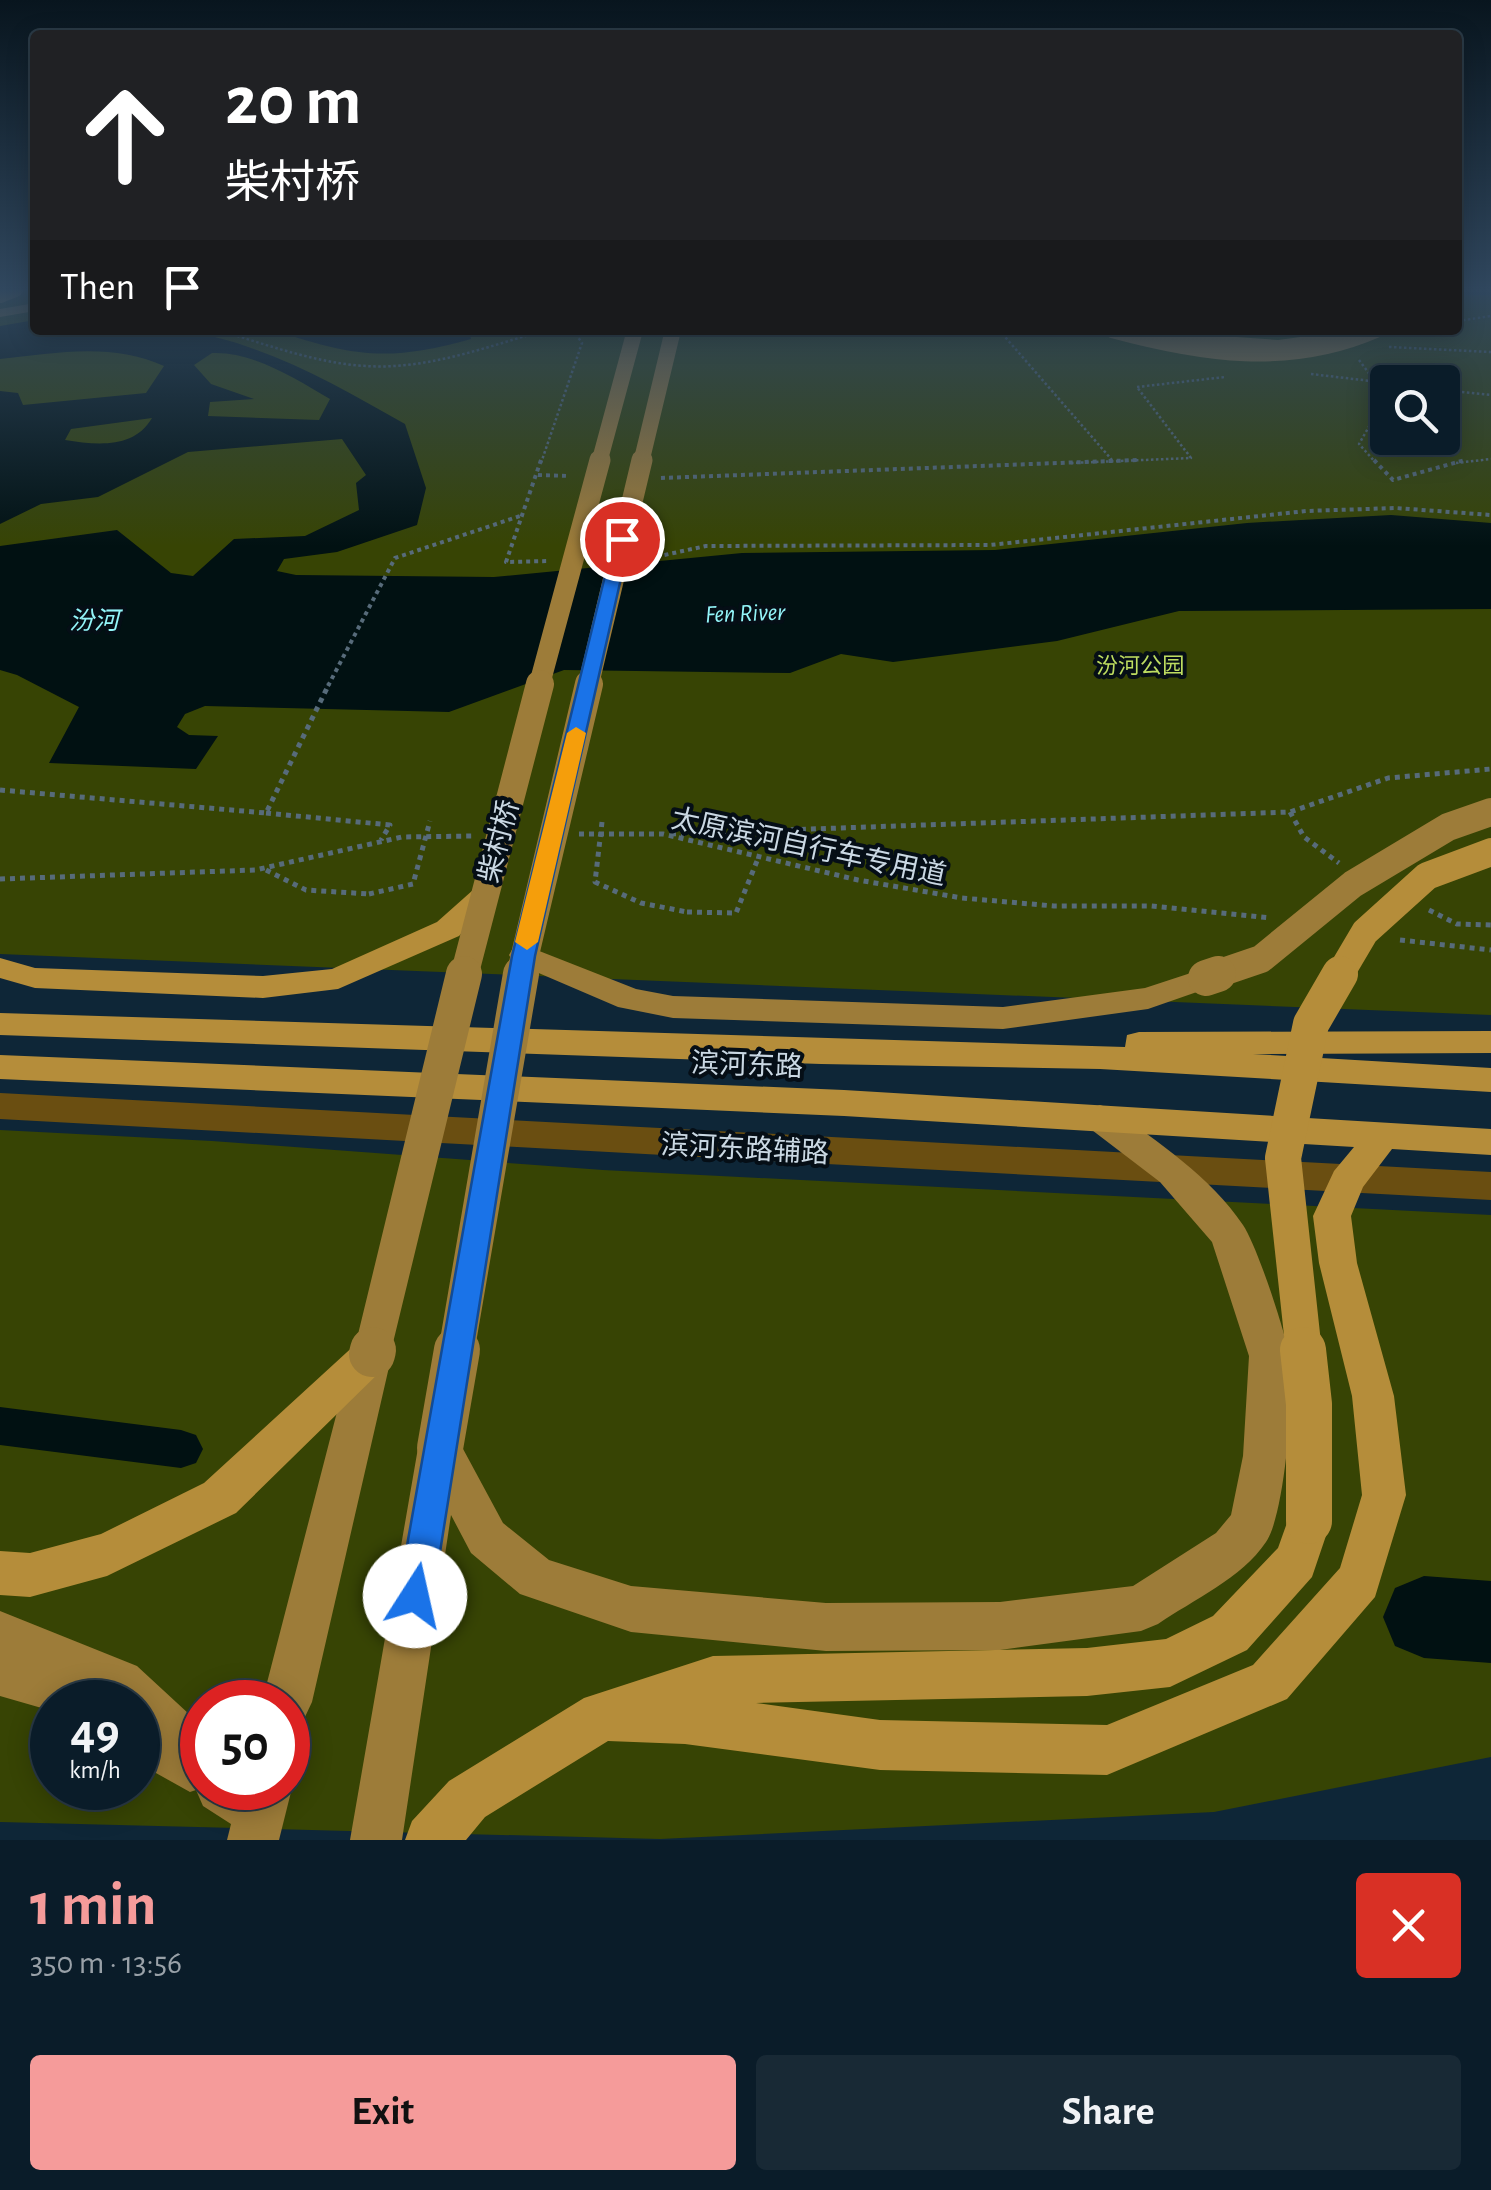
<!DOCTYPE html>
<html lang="en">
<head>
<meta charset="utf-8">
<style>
	body { margin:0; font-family:"Alegreya Sans","Noto Sans SC",sans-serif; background:#182935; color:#f1f3f6; height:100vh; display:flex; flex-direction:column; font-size:38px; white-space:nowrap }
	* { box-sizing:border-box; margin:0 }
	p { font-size:32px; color:#99a1a8 }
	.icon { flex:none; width:55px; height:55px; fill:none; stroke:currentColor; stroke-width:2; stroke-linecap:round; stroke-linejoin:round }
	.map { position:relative; height:1840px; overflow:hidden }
	.panel { display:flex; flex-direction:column; background:#0a1c29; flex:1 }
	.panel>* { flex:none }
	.top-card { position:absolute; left:30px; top:30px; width:1432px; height:305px; border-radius:10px; box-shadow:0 5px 25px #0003,0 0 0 2px #2a3a46; background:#202124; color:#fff; overflow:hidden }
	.buttons { position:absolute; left:1370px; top:365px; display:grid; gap:20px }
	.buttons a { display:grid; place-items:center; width:90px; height:90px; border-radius:10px; background:#0a1c29; box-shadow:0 5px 25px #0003,0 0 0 2px #2a3a46; font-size:50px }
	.speed { position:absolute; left:30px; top:1680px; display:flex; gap:20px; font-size:50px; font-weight:700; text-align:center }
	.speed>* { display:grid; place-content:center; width:130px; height:130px; border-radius:50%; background:#0a1c29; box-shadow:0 5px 25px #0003,0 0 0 2px #2a3a46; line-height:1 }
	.speed small { font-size:25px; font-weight:400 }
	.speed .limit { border:15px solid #d22; background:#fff; color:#111 }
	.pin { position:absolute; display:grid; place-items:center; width:85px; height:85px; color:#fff; margin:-42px; border:5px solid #fff; border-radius:50%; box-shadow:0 2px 10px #0007 }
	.me { position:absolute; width:110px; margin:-55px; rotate:10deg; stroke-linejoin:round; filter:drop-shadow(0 0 8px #0008) }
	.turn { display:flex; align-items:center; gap:35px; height:210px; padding:0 30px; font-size:45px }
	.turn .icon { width:130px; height:130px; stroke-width:2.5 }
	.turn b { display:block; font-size:70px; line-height:85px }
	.then { display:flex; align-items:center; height:95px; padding:0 30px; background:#0003; gap:20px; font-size:38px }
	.round { display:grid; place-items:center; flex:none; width:105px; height:105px; border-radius:10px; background:#182935 }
	.head { display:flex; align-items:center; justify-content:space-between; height:170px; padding:0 30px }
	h1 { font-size:60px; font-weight:700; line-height:75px; color:#f59b9a }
	.primary-button { display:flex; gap:20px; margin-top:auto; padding:20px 30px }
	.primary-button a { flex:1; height:115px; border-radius:10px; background:#f59b9a; color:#111; font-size:40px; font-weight:700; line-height:115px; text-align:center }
	.primary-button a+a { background:#182935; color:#f1f3f6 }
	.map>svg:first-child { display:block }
</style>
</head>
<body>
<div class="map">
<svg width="1491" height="1840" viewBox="0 0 1491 1840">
	<rect width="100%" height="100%" fill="#0e2637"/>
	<path fill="#374404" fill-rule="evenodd" d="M 0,289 L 35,289 L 35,330 L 1458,330 L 1458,295 L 1491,295 L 1491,1015 L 0,954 ZM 1388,382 L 1442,382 L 1442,438 L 1388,438 Z
		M 0,1130 L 212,1141 L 603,1170 L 1491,1215 L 1491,1757 L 1214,1812 L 660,1839 L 0,1822 ZM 52,1702 L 138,1702 L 138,1788 L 52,1788 ZM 202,1702 L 288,1702 L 288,1788 L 202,1788 Z"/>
	<path fill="#011112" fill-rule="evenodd" d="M 35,320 L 35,330 C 82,330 134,324 180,330 C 262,342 335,384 405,424 L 426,488 L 417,525 L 337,552 L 284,559 L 277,571 L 296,575 L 494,577 L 742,553 L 995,550 L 1247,523 L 1391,515 L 1491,523 L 1491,609 L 1179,611 L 1057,641 L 893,662 L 841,654 L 790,673 L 564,670 L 449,712 L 205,706 L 185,714 L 177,727 L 189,735 L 218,736 L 196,769 L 49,763 L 79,707 L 17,675 L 0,670 L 0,546 L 117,530 L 171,573 L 193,576 L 234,539 L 305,536 L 359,510 L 356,483 L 366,475 L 342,439 L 188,452 L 98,497 L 41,504 L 0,524 L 0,391 L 18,393 L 23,405 L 146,393 L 164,366 C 112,342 55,353 0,359 L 0,326 ZM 212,353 C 252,351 296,379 330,399 L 319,420 L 208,416 L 210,402 L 254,399 L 211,384 L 194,365 ZM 152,418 C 134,449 97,445 65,440 L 71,429 Z
		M 274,330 L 469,330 L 471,339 C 389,362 354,357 274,330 Z"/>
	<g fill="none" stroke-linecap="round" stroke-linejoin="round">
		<path fill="#011112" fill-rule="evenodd" d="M 0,1407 L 181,1430 L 196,1435 L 203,1449 L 196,1463 L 181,1468 L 0,1445 Z"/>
		<path fill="#011112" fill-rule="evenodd" d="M 1424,1576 L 1491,1581 L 1491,1663 L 1424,1658 L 1395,1646 L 1383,1617 L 1395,1588 Z"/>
		<path stroke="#576b7a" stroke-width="2.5" stroke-dasharray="2.5 2.5" stroke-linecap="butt" d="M 1458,321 L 1491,316
			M 218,330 C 275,347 333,370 394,366 C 446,363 496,344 546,330
			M 999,330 L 1112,460
			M 1389,347 L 1491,352
			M 1359,360 L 1374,380 L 1382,404 L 1359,444 L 1376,463
			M 1311,374 L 1388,383
			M 1137,387 L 1225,377
			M 1442,390 L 1491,395
			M 541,463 L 582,343 L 573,330
			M 1071,463 L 1191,458 L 1137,387
			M 1456,463 L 1491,459"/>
		<path stroke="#576b7a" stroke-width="4" stroke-dasharray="4 4" stroke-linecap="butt" d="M 541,460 L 506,562 L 550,561
			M 1374,460 L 1393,480 L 1465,460
			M 538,475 L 570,476
			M 661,478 L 1138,460
			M 641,560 L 706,546 L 990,545 L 1306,511 L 1396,508 L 1491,515
			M 328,686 L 395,558 L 520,516"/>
		<path stroke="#576b7a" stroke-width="5" stroke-dasharray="5 5" stroke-linecap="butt" d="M 0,790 L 266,813 L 329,684
			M 1290,812 L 1304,837 L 1339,863
			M 266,813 L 390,825 L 381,840
			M 579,834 L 663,834 L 858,880 L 962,898 L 1054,906 L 1151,906 L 1271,918
			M 671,834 L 1290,812 L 1388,778 L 1491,769
			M 266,870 L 306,890 L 369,894
			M 0,879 L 255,870 L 402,837 L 473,836
			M 1429,910 L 1457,924 L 1491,925
			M 687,912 L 736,913 L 759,856
			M 1400,940 L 1491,950"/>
		<path fill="#6a4e11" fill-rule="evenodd" d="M 0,1093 L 1491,1172 L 1491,1200 L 0,1119 Z"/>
		<path fill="#9d7c39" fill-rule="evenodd" d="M 35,303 L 35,311 L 0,317 L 0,309 Z
			M 1137,330 L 1278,340 L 1353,330 C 1320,358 1171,353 1137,330 Z
			M 524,945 L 636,989 L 673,996 L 1003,1007 L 1145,988 L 1206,968 L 1217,971 L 1222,978 L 1217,985 L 1148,1009 L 1003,1029 L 673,1018 L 618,1007 L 513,962 L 509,955 L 513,948 Z
			M 1100,1105 L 1112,1109 C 1159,1143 1210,1176 1243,1225 C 1257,1246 1284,1328 1289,1354 C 1295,1388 1285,1515 1266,1542 C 1242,1578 1193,1600 1158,1624 L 1141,1631 L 1000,1650 L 826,1651 L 631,1632 L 520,1594 L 471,1553 L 451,1515 L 402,1840 L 350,1840 L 418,1448 L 425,1434 L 440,1429 L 455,1434 L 503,1523 L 549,1560 L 631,1586 L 826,1603 L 1000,1602 L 1133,1586 L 1216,1533 L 1231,1515 L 1243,1456 L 1249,1356 L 1212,1242 L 1160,1182 L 1088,1127 L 1083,1118 L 1088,1109 Z
			M 372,1337 L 386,1342 L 392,1354 L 312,1702 L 304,1719 L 288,1726 L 288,1702 L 262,1702 L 352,1354 L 358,1342 Z
			M 0,1611 L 137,1666 L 202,1726 L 202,1788 L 288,1788 L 288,1778 L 292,1788 L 279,1840 L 227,1840 L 231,1824 L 203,1806 L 196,1790 L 190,1792 L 138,1763 L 138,1702 L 52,1702 L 52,1711 L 0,1696 Z"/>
		<path fill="#b58d3a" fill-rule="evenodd" d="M 483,887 L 493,890 L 498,896 L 459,936 L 338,989 L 263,998 L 35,988 L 0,978 L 0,958 L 35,968 L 263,976 L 332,969 L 437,922 L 473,890 Z
			M 0,1013 L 1125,1047 L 1127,1035 L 1139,1032 L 1491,1031 L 1491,1053 L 1253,1054 L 1491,1068 L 1491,1092 L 1100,1069 L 821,1064 L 0,1035 Z
			M 0,1055 L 844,1090 L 1491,1129 L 1491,1155 L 1392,1149 L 1363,1187 L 1351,1216 L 1357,1263 L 1394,1396 L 1406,1495 L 1375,1597 L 1287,1699 L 1107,1775 L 880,1770 L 685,1744 L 608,1741 L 485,1817 L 466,1840 L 405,1840 L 412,1821 L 449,1781 L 584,1698 L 713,1656 L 1087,1648 L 1166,1639 L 1213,1616 L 1278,1548 L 1293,1506 L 1309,1500 L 1325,1506 L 1331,1521 L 1312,1577 L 1247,1650 L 1170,1687 L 1087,1696 L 756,1703 L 880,1720 L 1107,1725 L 1253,1665 L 1340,1568 L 1362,1495 L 1352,1396 L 1319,1263 L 1313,1216 L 1334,1171 L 1354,1147 L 844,1116 L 0,1079 Z
			M 372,1337 L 386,1342 L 392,1354 L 386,1366 L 236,1513 L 107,1576 L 30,1597 L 0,1595 L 0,1551 L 30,1553 L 101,1534 L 204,1483 L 358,1342 Z"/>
		<path stroke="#576b7a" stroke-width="5" stroke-dasharray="5 5" stroke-linecap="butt" d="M 602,822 L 595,882 L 641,903 L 687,912
			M 369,894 L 413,884 L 430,821"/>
		<path stroke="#9d7c39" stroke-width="16" d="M 1112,330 C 1201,354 1289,368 1376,330
			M 599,463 L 635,330
			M 641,463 L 673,330"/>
		<path stroke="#9d7c39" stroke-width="21" d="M 539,686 L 600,460
			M 588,686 L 642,460"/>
		<path stroke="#9d7c39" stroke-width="28" d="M 464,976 L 540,684
			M 520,976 L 589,684
			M 1211,976 L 1261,959 L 1353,884 L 1448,827 L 1491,812"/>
		<path stroke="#9d7c39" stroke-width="36" d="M 1206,978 L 1218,974
			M 372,1353 L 464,974
			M 456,1353 L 521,974"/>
		<path stroke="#9d7c39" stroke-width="46" d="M 372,1354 L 373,1350
			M 440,1448 L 457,1350"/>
		<path stroke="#b58d3a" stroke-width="16" d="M 0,295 L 15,289"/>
		<path stroke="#b58d3a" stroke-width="28" d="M 1339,976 L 1365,932 L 1427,876 L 1491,852"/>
		<path stroke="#b58d3a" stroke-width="36" d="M 1304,1353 L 1283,1158 L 1311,1024 L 1340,974"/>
		<path stroke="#b58d3a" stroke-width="46" d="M 1303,1350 L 1309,1404 L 1309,1521"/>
	</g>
	<linearGradient id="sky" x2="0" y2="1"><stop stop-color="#08151e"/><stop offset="0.53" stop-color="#30475e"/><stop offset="1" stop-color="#30475e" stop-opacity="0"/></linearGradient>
	<rect width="1491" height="546" fill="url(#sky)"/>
	<path fill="#1a73e8" stroke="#114b97" stroke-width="2.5" d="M 622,535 L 630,539 L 535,956 L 433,1596 L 428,1608 L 415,1613 L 403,1608 L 398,1596 L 512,956 L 614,539 Z"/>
	<path fill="#f59e0b" d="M 576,727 L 586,733 L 538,942 L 527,950 L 515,942 L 567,733 Z"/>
	<g text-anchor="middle" stroke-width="8" stroke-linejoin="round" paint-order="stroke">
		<g font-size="22" fill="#bedd61" stroke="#050e16">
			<text x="1140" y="673">汾河公园</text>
		</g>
		<g font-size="25" font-style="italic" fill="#93f5f9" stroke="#050e16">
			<text transform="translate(745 612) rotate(-2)" y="9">Fen River</text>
			<text x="94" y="629">汾河</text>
		</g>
		<g font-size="28" fill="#cad8e3" stroke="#050e16">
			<text transform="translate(498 841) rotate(-75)" y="10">柴村桥</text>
			<text transform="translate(809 846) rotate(12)" y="10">太原滨河自行车专用道</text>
			<text transform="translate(747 1064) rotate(2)" y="10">滨河东路</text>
			<text transform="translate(745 1148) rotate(3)" y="10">滨河东路辅路</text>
		</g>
	</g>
</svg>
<div class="buttons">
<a><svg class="icon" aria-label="search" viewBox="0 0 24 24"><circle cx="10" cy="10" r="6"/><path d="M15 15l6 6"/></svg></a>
</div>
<div class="speed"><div>49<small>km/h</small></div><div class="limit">50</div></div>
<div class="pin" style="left:622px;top:539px;background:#d93025"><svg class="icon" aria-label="arrive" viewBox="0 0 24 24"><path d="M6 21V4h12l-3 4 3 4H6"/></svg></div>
<svg class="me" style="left:415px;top:1596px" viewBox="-20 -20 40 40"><circle r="19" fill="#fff"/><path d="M0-13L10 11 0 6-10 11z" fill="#1a73e8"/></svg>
<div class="top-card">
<div class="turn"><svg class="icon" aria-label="ahead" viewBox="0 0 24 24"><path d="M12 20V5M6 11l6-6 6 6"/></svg><div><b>20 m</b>柴村桥</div></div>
<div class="then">Then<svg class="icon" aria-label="arrive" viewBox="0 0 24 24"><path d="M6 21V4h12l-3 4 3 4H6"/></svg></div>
</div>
</div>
<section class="panel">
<div class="head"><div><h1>1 min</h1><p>350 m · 13:56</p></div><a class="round" style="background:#d93025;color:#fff"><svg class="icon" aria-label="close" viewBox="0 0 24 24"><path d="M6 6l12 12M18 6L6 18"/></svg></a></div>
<div class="primary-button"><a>Exit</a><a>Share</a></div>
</section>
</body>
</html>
